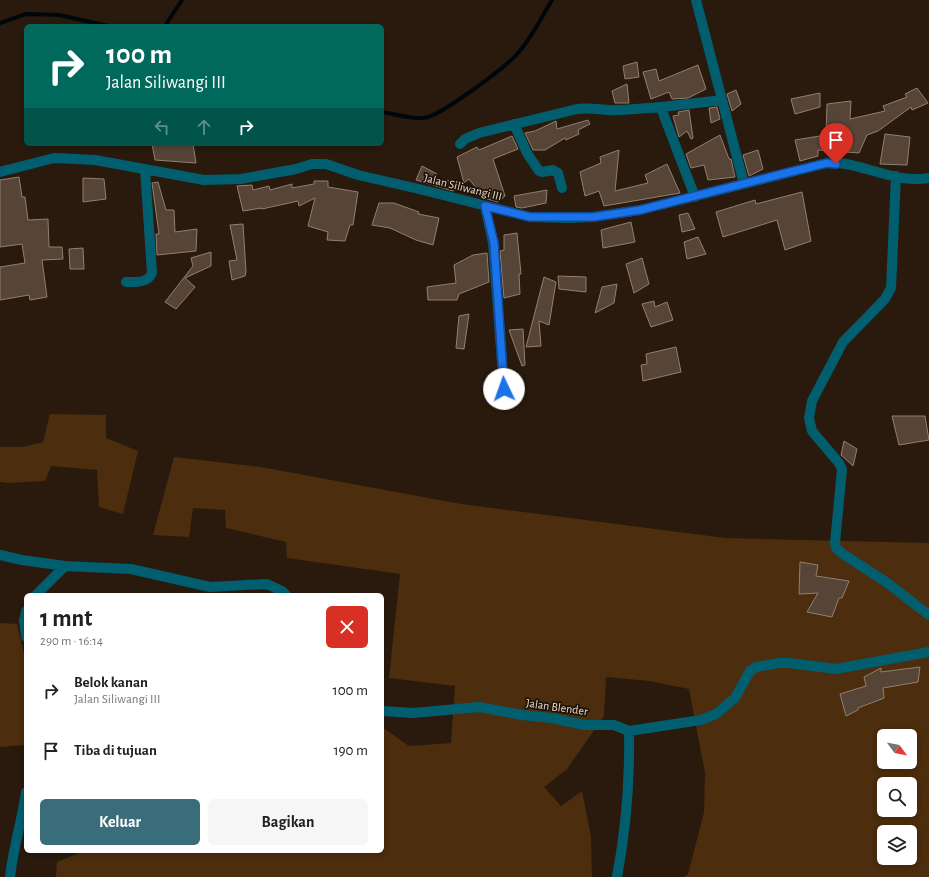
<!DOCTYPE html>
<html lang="id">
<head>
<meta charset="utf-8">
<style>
	body { margin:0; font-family:"Alegreya Sans",sans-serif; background:#f6f6f6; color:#202124; height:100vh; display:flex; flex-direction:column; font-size:15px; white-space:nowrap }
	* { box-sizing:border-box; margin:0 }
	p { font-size:13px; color:#757577 }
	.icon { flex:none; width:22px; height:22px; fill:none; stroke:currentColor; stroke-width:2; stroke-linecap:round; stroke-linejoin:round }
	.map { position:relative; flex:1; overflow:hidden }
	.panel { position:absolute; left:24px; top:593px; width:360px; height:260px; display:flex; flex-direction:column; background:#fff; border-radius:6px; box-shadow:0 2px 6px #0003 }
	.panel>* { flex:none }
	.hud { position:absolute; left:24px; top:24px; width:360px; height:122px; border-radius:6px; box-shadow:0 2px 6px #0003; background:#00695c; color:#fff; overflow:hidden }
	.needle { width:26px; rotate:122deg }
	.fabs { position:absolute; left:877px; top:729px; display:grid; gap:8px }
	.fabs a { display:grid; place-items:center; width:40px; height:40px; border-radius:6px; background:#fff; box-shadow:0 2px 6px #0003; font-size:20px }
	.pin { position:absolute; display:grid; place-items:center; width:34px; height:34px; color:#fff; margin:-41px -17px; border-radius:50% 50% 50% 0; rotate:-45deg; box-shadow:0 0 4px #0007 }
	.pin .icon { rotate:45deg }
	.me { position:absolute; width:44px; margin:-22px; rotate:357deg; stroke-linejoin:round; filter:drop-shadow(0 0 3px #0008) }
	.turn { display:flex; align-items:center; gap:14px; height:84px; padding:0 16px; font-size:18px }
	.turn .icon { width:52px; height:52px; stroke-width:2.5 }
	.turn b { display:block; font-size:28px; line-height:34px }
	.lanes { display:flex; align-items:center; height:38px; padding:0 16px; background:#0003; justify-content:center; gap:20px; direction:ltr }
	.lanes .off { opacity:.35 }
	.round { display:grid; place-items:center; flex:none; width:42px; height:42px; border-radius:6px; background:#f6f6f6 }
	.headline { display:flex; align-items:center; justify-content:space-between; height:68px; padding:0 16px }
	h1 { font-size:24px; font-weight:700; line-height:30px }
	.primary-button { display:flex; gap:8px; margin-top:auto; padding:8px 16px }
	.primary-button a { flex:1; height:46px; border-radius:6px; background:#396d79; color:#fff; font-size:16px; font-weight:700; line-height:46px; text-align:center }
	.primary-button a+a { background:#f6f6f6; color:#202124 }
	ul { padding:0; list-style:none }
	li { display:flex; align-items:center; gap:12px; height:60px; padding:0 16px }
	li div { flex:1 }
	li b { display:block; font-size:15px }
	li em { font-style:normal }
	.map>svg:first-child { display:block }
</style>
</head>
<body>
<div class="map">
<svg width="929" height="877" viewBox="0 0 929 877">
	<rect width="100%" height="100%" fill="#291a0d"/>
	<path fill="#4c2d0d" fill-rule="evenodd" d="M 50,414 L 106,415 L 106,438 L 138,451 L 123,514 L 99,507 L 97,470 L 51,466 L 45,481 L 9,483 L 0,482 L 0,447 L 23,447 L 43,442 Z
		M 174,457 L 261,467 L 461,504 L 725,538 L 929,543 L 929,877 L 684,877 L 688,874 L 704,812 L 705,773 L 689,689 L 649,681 L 606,677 L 604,716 L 567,769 L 544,787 L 561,806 L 582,791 L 591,837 L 592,877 L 56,877 L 57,862 L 79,853 L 79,851 L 382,851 L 382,727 L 409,746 L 451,743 L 455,686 L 389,678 L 400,574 L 287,558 L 286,542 L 226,528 L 225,510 L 193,508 L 189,537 L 153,535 ZM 884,736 L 910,736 L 910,762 L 884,762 ZM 884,784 L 910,784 L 910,810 L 884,810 ZM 884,832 L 910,832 L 910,858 L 884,858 Z
		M 0,623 L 17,624 L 26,662 L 26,725 L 24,745 L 0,747 Z"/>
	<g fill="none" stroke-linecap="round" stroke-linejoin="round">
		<path stroke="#00070a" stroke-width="4" d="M 0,23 L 26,14 L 59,15 L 108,26
			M 165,26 L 182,0
			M 382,112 C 395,114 411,119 424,118 C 439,117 506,67 517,54 C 531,39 541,18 552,0"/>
	</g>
	<path fill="#564537" stroke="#917f70" d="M 637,62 L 639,77 L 625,79 L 623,66 Z
		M 698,65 L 706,89 L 688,98 L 672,99 L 669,92 L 651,99 L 643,72 L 656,69 L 659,81 Z
		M 627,84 L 629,103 L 615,103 L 612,91 Z
		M 917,88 L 928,103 L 912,110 L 911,107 L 878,131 L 867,135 L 859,153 L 818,150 L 818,156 L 800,161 L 795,140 L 826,135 L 827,104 L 851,101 L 850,119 L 885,111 L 883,106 L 907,97 L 905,94 Z
		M 736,90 L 741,104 L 732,111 L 727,94 Z
		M 820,93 L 820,107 L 795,114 L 791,99 Z
		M 717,107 L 720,119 L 711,123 L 709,108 Z
		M 689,110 L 693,138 L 691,139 L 687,131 L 679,137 L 673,116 L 679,115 L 678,112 Z
		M 588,120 L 590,124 L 578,130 L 579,134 L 566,140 L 565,138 L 545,150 L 533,150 L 525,133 L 535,131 L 556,121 L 557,129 Z
		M 885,134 L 910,137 L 907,165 L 880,164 Z
		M 720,135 L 729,159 L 731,159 L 735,177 L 708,180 L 704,165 L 691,168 L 686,154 Z
		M 512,136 L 518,149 L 493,159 L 505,196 L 498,202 L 484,198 L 469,179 L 453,191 L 416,180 L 422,166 L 437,174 L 435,179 L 464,183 L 457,157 L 477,147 L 479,150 Z
		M 152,144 L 193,144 L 196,163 L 155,160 Z
		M 619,150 L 615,191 L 648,183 L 645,175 L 667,164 L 680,193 L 604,206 L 599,191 L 585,196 L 580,172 L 601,163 L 600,157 Z
		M 758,150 L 763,169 L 749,176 L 743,155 Z
		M 19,177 L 22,197 L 25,197 L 28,220 L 48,219 L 49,247 L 62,247 L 63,259 L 42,260 L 47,297 L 30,300 L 29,295 L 0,300 L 0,267 L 25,263 L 22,244 L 0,247 L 0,180 Z
		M 83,178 L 104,179 L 106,199 L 83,202 Z
		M 314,181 L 328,181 L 328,187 L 358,192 L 353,225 L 350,225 L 345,241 L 327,240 L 328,232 L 308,226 L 315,198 L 299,206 L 298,201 L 262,209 L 262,208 L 243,211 L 237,186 L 252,185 L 253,190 L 269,186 L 270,190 L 292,184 L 292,188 L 314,184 Z
		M 158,182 L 166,210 L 174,210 L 175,232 L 197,229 L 196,251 L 157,255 L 156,234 L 159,234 L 152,183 Z
		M 547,190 L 546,203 L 522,208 L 516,207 L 514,196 Z
		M 802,192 L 811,241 L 785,250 L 777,220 L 723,237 L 716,212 L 755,200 L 756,204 Z
		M 379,203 L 394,203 L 419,212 L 418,214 L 439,218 L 433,245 L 416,240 L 390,228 L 372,225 Z
		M 688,213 L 695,229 L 682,232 L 679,215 Z
		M 631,222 L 635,242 L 603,248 L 601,230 Z
		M 243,224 L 246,272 L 245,276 L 232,280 L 229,261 L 237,260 L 230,225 Z
		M 517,233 L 521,274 L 519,274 L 520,294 L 504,298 L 500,251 L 504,250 L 504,235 Z
		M 698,237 L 706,254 L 687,259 L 684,242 Z
		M 83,248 L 84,269 L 70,269 L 69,249 Z
		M 211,252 L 211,266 L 185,278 L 195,287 L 176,309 L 165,302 L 193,266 L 191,258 Z
		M 487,253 L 489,282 L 459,294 L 457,300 L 428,300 L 427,287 L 456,283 L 454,265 L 473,255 Z
		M 642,258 L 649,284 L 634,293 L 626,264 Z
		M 558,276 L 586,277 L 586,292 L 559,289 Z
		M 544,277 L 556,282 L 549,325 L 539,321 L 541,346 L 526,347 Z
		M 617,284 L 614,303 L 595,313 L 602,287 Z
		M 654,301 L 655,307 L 667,302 L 673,320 L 651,327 L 642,304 Z
		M 469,314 L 464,349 L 456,348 L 459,316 Z
		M 523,329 L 525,365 L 522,366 L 509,330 Z
		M 676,347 L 681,372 L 643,381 L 641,365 L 647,364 L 646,354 Z
		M 892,416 L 925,416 L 929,440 L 899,445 Z
		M 844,441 L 857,449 L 853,466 L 841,455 Z
		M 800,562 L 818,565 L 816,576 L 849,581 L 842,598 L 839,598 L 832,617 L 807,612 L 818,593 L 799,594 Z
		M 920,667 L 918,682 L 883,688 L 884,698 L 858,708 L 858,710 L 846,716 L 840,694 L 866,686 L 864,677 L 881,668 L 881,672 Z"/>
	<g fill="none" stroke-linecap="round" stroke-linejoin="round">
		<path stroke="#005e6e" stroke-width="10" d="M 696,0 L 744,184
			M 661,108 L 695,197
			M 514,124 L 527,153 L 539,171 L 542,172 L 553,170 L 558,173 L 562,188
			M 460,144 L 465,139 L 479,133 L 577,109 C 591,107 604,111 617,110 C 652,109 687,104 722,100
			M 0,172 L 54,158 L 95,160 L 204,180 L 241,179 L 296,169 L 312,164 L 326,164 L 358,175 L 419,189 L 530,217 L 569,218 L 593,217 L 640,210 L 827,163 C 833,163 840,163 846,164 C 873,169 901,183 929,178
			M 896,176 L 891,288 L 885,299 L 843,342 L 812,401 L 809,418 L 812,431 L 839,463 L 842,469 L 835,543 L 836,548 L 843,554 L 886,582 L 929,615
			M 485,206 L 493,243 L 504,389
			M 126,282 C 136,282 148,283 152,273 L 145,169
			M 0,555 L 22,560 L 65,566 L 131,569 L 210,587 L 267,584 L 282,591 L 286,595
			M 36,595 L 65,566
			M 26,611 L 24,621 L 26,637
			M 382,711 L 413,713 L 479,707 L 522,715 L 551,718 L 585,725 L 614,725 L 629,731 C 630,781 626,829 617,877
			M 629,731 L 701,720 L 716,714 L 735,698 L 750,671 L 756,667 L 779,663 L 789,663 L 836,669 L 929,652
			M 10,877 C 13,848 22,821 26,792"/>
	</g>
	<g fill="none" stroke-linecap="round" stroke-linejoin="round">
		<g stroke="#114b97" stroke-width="10">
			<path id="route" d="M 504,389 L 494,243 L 485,206 L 530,217 L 593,217 L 640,210 L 786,173 L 827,163 L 836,164"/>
		</g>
		<use href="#route" stroke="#1a73e8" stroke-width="7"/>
	</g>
	<g text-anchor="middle" stroke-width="3.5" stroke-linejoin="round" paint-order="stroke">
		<g font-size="12" fill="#e3d9d1" stroke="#1f1105">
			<text transform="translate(463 187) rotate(14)" y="4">Jalan Siliwangi III</text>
			<text transform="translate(557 707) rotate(8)" y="4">Jalan Blender</text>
		</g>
	</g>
</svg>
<div class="fabs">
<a><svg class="needle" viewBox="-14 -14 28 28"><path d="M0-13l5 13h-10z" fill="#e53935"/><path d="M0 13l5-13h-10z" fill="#757577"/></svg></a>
<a><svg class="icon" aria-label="search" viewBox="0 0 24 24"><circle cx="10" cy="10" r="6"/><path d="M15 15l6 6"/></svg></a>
<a><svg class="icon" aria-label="layers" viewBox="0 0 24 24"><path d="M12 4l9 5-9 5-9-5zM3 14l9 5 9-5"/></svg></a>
</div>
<div class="pin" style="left:836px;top:164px;background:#d93025"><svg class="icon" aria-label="arrive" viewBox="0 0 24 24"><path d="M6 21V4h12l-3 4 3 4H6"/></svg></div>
<svg class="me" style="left:504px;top:389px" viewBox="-20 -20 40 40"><circle r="19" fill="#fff"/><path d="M0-13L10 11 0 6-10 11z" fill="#1a73e8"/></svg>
<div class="hud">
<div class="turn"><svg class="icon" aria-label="right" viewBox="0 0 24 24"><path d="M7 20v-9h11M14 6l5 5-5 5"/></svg><div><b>100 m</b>Jalan Siliwangi III</div></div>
<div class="lanes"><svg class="icon off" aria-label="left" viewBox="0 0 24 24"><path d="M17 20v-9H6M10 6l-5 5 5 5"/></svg><svg class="icon off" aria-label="ahead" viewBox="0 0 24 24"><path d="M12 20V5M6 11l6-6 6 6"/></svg><svg class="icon" aria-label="right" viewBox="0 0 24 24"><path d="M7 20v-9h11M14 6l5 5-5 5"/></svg></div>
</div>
<section class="panel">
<div class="headline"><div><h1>1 mnt</h1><p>290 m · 16:14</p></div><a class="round" style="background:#d93025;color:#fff"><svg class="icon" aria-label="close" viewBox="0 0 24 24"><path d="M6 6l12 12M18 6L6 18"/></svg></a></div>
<ul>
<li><svg class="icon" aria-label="right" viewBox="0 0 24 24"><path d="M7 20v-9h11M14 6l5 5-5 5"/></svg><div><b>Belok kanan</b><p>Jalan Siliwangi III</p></div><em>100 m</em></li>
<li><svg class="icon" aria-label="arrive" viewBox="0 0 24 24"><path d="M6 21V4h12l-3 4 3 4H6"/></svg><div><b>Tiba di tujuan</b></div><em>190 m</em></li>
</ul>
<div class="primary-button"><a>Keluar</a><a>Bagikan</a></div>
</section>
</div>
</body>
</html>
